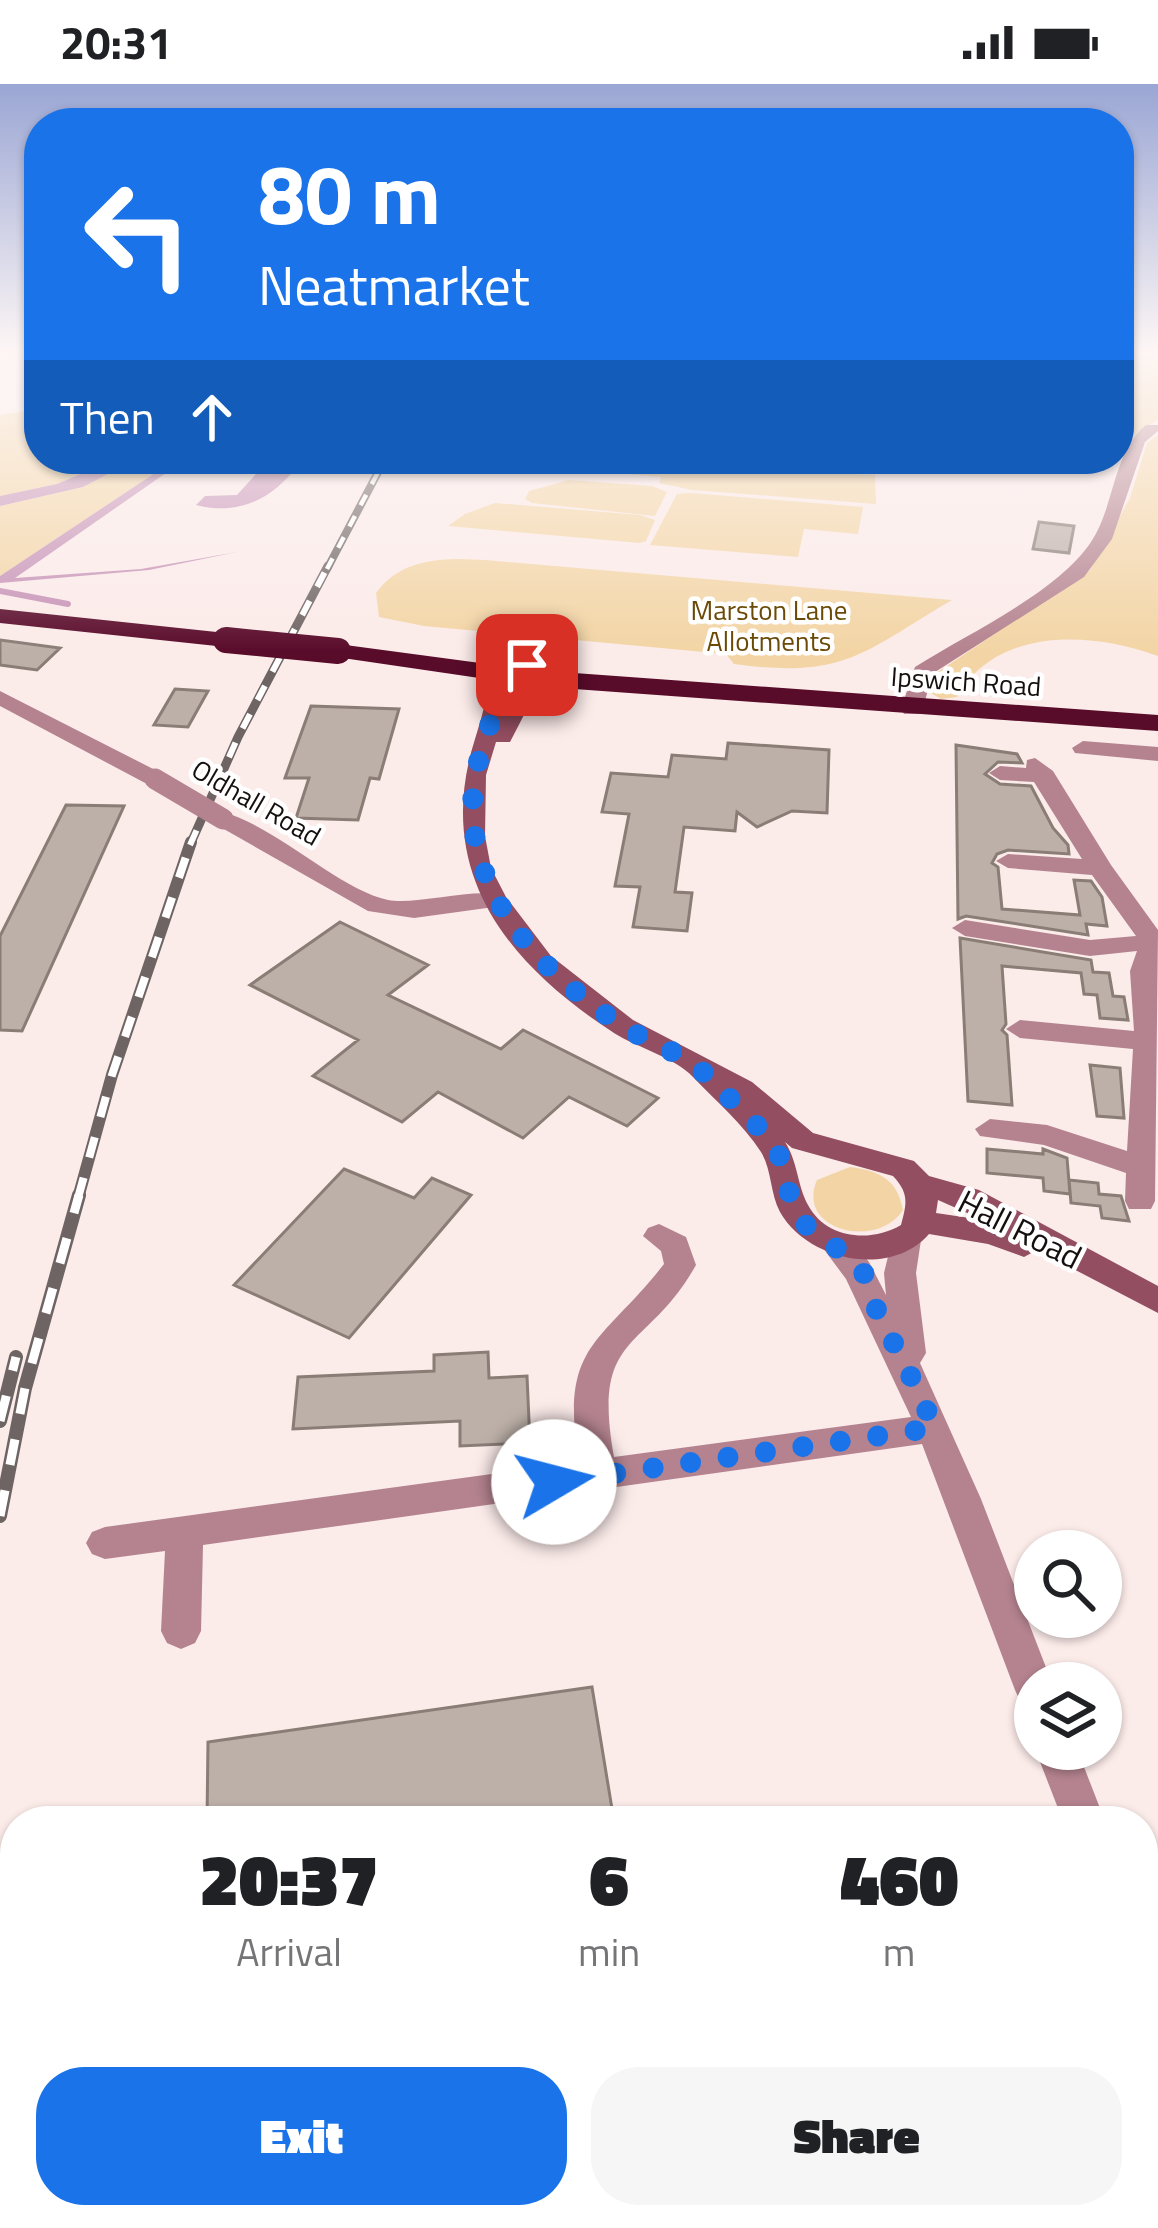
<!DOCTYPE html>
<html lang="en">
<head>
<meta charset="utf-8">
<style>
	body { margin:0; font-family:"Titillium Web",sans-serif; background:#f6f6f6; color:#202124; height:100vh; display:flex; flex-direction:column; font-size:45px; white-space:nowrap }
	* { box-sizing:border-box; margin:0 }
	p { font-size:39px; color:#757577 }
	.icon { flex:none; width:66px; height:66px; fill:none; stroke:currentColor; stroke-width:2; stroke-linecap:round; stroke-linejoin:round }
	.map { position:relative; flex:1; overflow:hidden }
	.sheet { position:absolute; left:0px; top:1722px; width:1158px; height:423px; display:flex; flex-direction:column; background:#fff; border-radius:48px 48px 0 0; box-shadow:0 3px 9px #0004 }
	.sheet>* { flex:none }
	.banner { position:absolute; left:24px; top:24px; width:1110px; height:366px; border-radius:48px; box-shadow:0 3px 9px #0004; background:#1a73e8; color:#fff; overflow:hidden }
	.buttons { position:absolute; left:1014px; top:1446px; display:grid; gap:24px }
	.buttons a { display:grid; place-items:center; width:108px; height:108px; border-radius:50%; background:#fff; box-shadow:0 3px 9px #0004; font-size:60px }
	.pin { position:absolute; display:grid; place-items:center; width:102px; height:102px; color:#fff; margin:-51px; border-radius:24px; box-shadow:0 6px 18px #0006 }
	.me { position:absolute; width:132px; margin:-66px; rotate:82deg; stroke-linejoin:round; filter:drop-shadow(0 0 9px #0008) }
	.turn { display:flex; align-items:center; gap:42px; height:252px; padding:0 36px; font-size:54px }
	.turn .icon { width:156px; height:156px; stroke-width:2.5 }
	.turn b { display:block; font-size:84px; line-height:102px }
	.then { display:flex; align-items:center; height:114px; padding:0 36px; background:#0003; gap:24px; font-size:45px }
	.eta { display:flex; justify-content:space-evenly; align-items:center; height:204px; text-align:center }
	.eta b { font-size:72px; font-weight:800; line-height:84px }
	.cta { display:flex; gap:24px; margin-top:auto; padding:24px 36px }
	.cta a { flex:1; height:138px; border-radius:48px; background:#1a73e8; color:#fff; font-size:48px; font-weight:800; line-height:138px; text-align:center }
	.cta a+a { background:#f6f6f6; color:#202124 }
	.status { display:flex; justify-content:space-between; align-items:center; height:84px; padding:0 60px; background:#fff; direction:ltr }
	.status svg { height:33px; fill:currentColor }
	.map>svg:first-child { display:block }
</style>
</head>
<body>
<div class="status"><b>20:31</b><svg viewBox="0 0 49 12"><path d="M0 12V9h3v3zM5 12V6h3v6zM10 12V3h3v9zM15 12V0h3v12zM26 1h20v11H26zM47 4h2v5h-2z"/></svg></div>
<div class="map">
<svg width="1158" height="2144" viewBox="0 0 1158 2144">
	<rect width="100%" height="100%" fill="#fbebe9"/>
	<path fill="#f3d5a5" d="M 1119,268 L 1158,268 L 1158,335 L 1130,356 L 1119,354 Z
		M 39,325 L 39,375 L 116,375 L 57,400 L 0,412 L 0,331 Z
		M 1158,351 L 1158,572 C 1090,547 996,543 957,613 L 941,615 L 931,609 L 932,592 L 1090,486 L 1130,414 L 1147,359 Z
		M 137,375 L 176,375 L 0,492 L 0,422 L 83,403 Z
		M 584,375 L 825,375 L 639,380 L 875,391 L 876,420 L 692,406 L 659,399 L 661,393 L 627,390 L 631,380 Z
		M 569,396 L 652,402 L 667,408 L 655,432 L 532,419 L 525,415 L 529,407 Z
		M 677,410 L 691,409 L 863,423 L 858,450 L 804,445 L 798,473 L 650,461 Z
		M 495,419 L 640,431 L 655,436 L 646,457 L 640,459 L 448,442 L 465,430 Z
		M 458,475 L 485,476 L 952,516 C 862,569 845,595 734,580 L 726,570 L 424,542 L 379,533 L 376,509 C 397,481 424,476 458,475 Z
		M 850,1083 C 880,1087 897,1095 903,1126 C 878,1166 795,1147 817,1096 Z"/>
	<path fill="#c692b6" d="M 116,375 L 137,375 L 83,403 L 0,422 L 0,412 L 57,400 Z
		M 176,375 L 186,375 L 15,494 L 141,485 L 237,468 L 149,486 L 0,499 L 0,492 Z
		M 266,379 L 297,382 C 273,415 238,432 196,421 L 205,412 L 237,411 Z"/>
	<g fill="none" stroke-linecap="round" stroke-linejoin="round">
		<path stroke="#c692b6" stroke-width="6" d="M 0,507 L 68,520"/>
	</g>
	<path fill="#bdb0a9" stroke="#897d76" stroke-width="3" d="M 1039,438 L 1074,442 L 1069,469 L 1033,465 Z
		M 0,556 L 60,564 L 37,586 L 0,581 Z
		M 175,605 L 208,607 L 188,643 L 154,641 Z
		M 311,622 L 399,625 L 379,695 L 370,694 L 358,736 L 296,734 L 309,694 L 285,694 Z
		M 728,659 L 829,666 L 827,729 L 792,727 L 757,743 L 737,728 L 735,747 L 684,743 L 675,808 L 692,809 L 687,847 L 633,843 L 640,803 L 615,802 L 629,730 L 602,728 L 611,689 L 668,693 L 672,671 L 726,675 Z
		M 956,661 L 1017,670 L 1022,679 L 998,678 L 985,690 L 1000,700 L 1031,702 L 1053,744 L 1068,761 L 1069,770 L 1008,766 L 997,770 L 992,779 L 998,783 L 1002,825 L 1080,831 L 1074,796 L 1091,797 L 1102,813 L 1107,842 L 1086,840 L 1088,851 L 966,832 L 958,835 Z
		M 66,721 L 124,722 L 22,947 L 0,946 L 0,852 Z
		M 340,838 L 428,881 L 388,911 L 501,965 L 523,946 L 658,1014 L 627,1042 L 569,1013 L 523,1054 L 438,1008 L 402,1038 L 313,992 L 358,956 L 250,901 Z
		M 960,854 L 1091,876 L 1093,888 L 1109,889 L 1113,912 L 1124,913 L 1128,936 L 1100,934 L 1097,911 L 1084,910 L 1081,889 L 1002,882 L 1006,940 L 1002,946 L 1007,951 L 1012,1021 L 968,1017 Z
		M 1090,981 L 1120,984 L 1124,1034 L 1097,1032 Z
		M 987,1065 L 1043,1070 L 1043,1065 L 1067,1074 L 1070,1110 L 1044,1107 L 1043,1094 L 987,1089 Z
		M 344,1085 L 414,1114 L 432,1094 L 471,1111 L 349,1254 L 234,1201 Z
		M 1069,1096 L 1098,1099 L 1099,1110 L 1121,1112 L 1129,1137 L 1102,1134 L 1100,1122 L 1071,1119 Z
		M 488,1268 L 489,1294 L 527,1292 L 530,1359 L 460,1362 L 460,1337 L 293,1345 L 298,1293 L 434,1287 L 434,1271 Z
		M 592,1603 L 614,1737 L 207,1737 L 208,1658 Z"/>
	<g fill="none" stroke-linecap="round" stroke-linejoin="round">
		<path fill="#b4838f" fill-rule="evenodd" d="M 1146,341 L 1158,341 L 1158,347 L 1145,358 L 1112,455 L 1084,493 L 932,590 L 923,625 L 920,630 L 904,630 L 901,625 L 915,583 C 967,550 1057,509 1091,458 C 1115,422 1112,370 1146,341 Z
			M 0,607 L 163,690 L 166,695 L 155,702 L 147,700 L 0,622 Z
			M 1083,657 L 1158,663 L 1158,677 L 1075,669 L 1072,664 Z
			M 1035,674 L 1053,687 L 1111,781 L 1158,846 L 1155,1117 L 1151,1125 L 1129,1125 L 1125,1117 L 1126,1089 L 1044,1061 L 980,1052 L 975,1045 L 990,1035 L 1047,1041 L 1127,1067 L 1133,965 L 1020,954 L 1006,945 L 1020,936 L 1134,947 L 1130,887 L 1137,867 L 1090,872 L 965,852 L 952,844 L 965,836 L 1090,856 L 1136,852 L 1092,791 L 1008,784 L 996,777 L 1008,770 L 1082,775 L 1034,698 L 1000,696 L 989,689 L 1000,682 L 1026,684 L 1027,676 Z
			M 223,728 C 275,742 340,806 388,816 C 418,822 489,799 507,815 L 494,823 L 414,834 L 368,827 L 215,740 L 215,730 Z
			M 659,1140 L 686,1153 L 696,1181 C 646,1270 591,1246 614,1373 L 911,1333 L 846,1195 L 820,1160 L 825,1152 L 847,1152 L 869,1178 L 886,1211 L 884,1189 L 894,1148 L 916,1148 L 921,1156 L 916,1189 L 926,1269 L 920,1279 L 981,1415 L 1052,1599 L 1035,1599 L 1035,1625 L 1021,1619 L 1015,1606 L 922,1360 L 203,1461 L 201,1547 L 195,1559 L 181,1565 L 167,1559 L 161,1547 L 165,1467 L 105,1475 L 92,1470 L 86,1459 L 92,1448 L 105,1443 L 579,1378 C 559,1259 601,1261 664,1180 L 661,1167 L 643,1152 L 648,1144 Z
			M 1035,1665 L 1077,1665 L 1105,1737 L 1063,1737 Z
			M 1143,1872 L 1158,1878 L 1158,1961 L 1143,1955 Z"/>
		<path fill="#934e61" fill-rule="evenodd" d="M 542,573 L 552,579 L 549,583 C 520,590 516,594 507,623 L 526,590 L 543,594 L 510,658 L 496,658 L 486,691 L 485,752 L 491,784 L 506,813 L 551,872 L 633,936 L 752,998 L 813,1049 L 914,1077 L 929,1092 L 979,1106 L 1158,1202 L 1158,1229 L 1037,1166 L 1024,1173 L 988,1160 L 929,1150 C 890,1195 807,1176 780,1128 C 770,1109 772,1086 761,1068 C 744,1041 715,1016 693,993 C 674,973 638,964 614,949 C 506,879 433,787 475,655 C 492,604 484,584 542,573 ZM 785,1058 L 792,1064 L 893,1092 C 909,1109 907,1119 901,1141 C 871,1159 826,1155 808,1121 C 797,1101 798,1078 785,1058 ZM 938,1116 L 983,1136 L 936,1129 Z"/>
		<path fill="#590b2a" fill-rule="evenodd" d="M 0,525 L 226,549 L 238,556 L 226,563 L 0,539 Z
			M 338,560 L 533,586 L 1158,631 L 1158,647 L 533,602 L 329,572 L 329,562 Z"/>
		<g stroke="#6d6463" stroke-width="8">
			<path id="rail-far3" d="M 327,485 L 385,375"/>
		</g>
		<g stroke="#6d6463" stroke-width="9">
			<path id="rail-far2" d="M 190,761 L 238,653 L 328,482"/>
		</g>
		<g stroke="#6d6463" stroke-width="12">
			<path id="rail-far1" d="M 78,1114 L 112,991 L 191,758"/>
		</g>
		<g stroke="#6d6463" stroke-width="14">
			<path id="rail" d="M 0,1337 L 16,1273
				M 0,1432 L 25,1304 L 79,1111"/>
		</g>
		<use href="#rail-far3" stroke="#fff" stroke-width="4.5" stroke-dasharray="12" stroke-linecap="butt"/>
		<use href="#rail-far2" stroke="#fff" stroke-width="6" stroke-dasharray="16" stroke-linecap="butt"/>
		<use href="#rail-far1" stroke="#fff" stroke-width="8" stroke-dasharray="21" stroke-linecap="butt"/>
		<use href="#rail" stroke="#fff" stroke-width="9" stroke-dasharray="26" stroke-linecap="butt"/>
		<path stroke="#b4838f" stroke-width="21" d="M 155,695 L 223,735"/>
		<path stroke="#590b2a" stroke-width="26" d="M 226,556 L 338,567"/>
	</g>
	<linearGradient id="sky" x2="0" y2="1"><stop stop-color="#9aa6d4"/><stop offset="0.47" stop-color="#fdf6f5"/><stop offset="1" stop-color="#fdf6f5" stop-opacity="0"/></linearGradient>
	<rect width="1158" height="568" fill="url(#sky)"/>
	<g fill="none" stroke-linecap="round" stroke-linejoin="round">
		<path stroke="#1a73e8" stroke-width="21" stroke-dasharray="0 37.8" d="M 527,581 L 506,592 C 497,624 483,655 476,688 C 455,798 535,884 621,941 C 648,959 685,969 707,992 C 729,1015 759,1039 776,1066 C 789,1086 785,1114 800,1134 C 816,1156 845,1164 862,1187 C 871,1198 872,1216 878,1229 C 898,1268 918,1303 934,1344 L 554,1398"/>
	</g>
	<g text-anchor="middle" stroke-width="9" stroke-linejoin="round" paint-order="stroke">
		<g font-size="27" fill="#6b4a07" stroke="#fff">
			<text x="769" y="536">Marston Lane<tspan x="769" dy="31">Allotments</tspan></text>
		</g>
		<g font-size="27" fill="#15100f" stroke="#fff">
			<text transform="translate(966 598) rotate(4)" y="9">Ipswich Road</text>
			<text transform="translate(256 719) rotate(30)" y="9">Oldhall Road</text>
		</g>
		<g font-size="33" fill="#15100f" stroke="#fff">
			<text transform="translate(1020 1145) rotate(27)" y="12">Hall Road</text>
		</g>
	</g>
</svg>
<div class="buttons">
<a><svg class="icon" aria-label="search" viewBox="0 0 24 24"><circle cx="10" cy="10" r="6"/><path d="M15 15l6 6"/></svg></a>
<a><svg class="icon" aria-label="layers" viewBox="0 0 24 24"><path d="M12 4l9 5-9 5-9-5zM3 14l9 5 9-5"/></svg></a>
</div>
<div class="pin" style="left:527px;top:581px;background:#d93025"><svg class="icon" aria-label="arrive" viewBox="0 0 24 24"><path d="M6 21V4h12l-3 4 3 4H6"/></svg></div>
<svg class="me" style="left:554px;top:1398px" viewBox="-20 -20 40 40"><circle r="19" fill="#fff"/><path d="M0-13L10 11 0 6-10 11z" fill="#1a73e8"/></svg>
<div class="banner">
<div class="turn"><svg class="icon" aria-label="left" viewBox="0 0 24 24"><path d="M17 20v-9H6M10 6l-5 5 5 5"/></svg><div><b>80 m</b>Neatmarket</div></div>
<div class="then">Then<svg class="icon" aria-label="ahead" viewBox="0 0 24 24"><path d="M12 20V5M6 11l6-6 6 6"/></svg></div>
</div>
<section class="sheet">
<div class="eta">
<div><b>20:37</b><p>Arrival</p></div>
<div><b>6</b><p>min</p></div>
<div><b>460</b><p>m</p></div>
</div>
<div class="cta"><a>Exit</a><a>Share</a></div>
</section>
</div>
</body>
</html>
